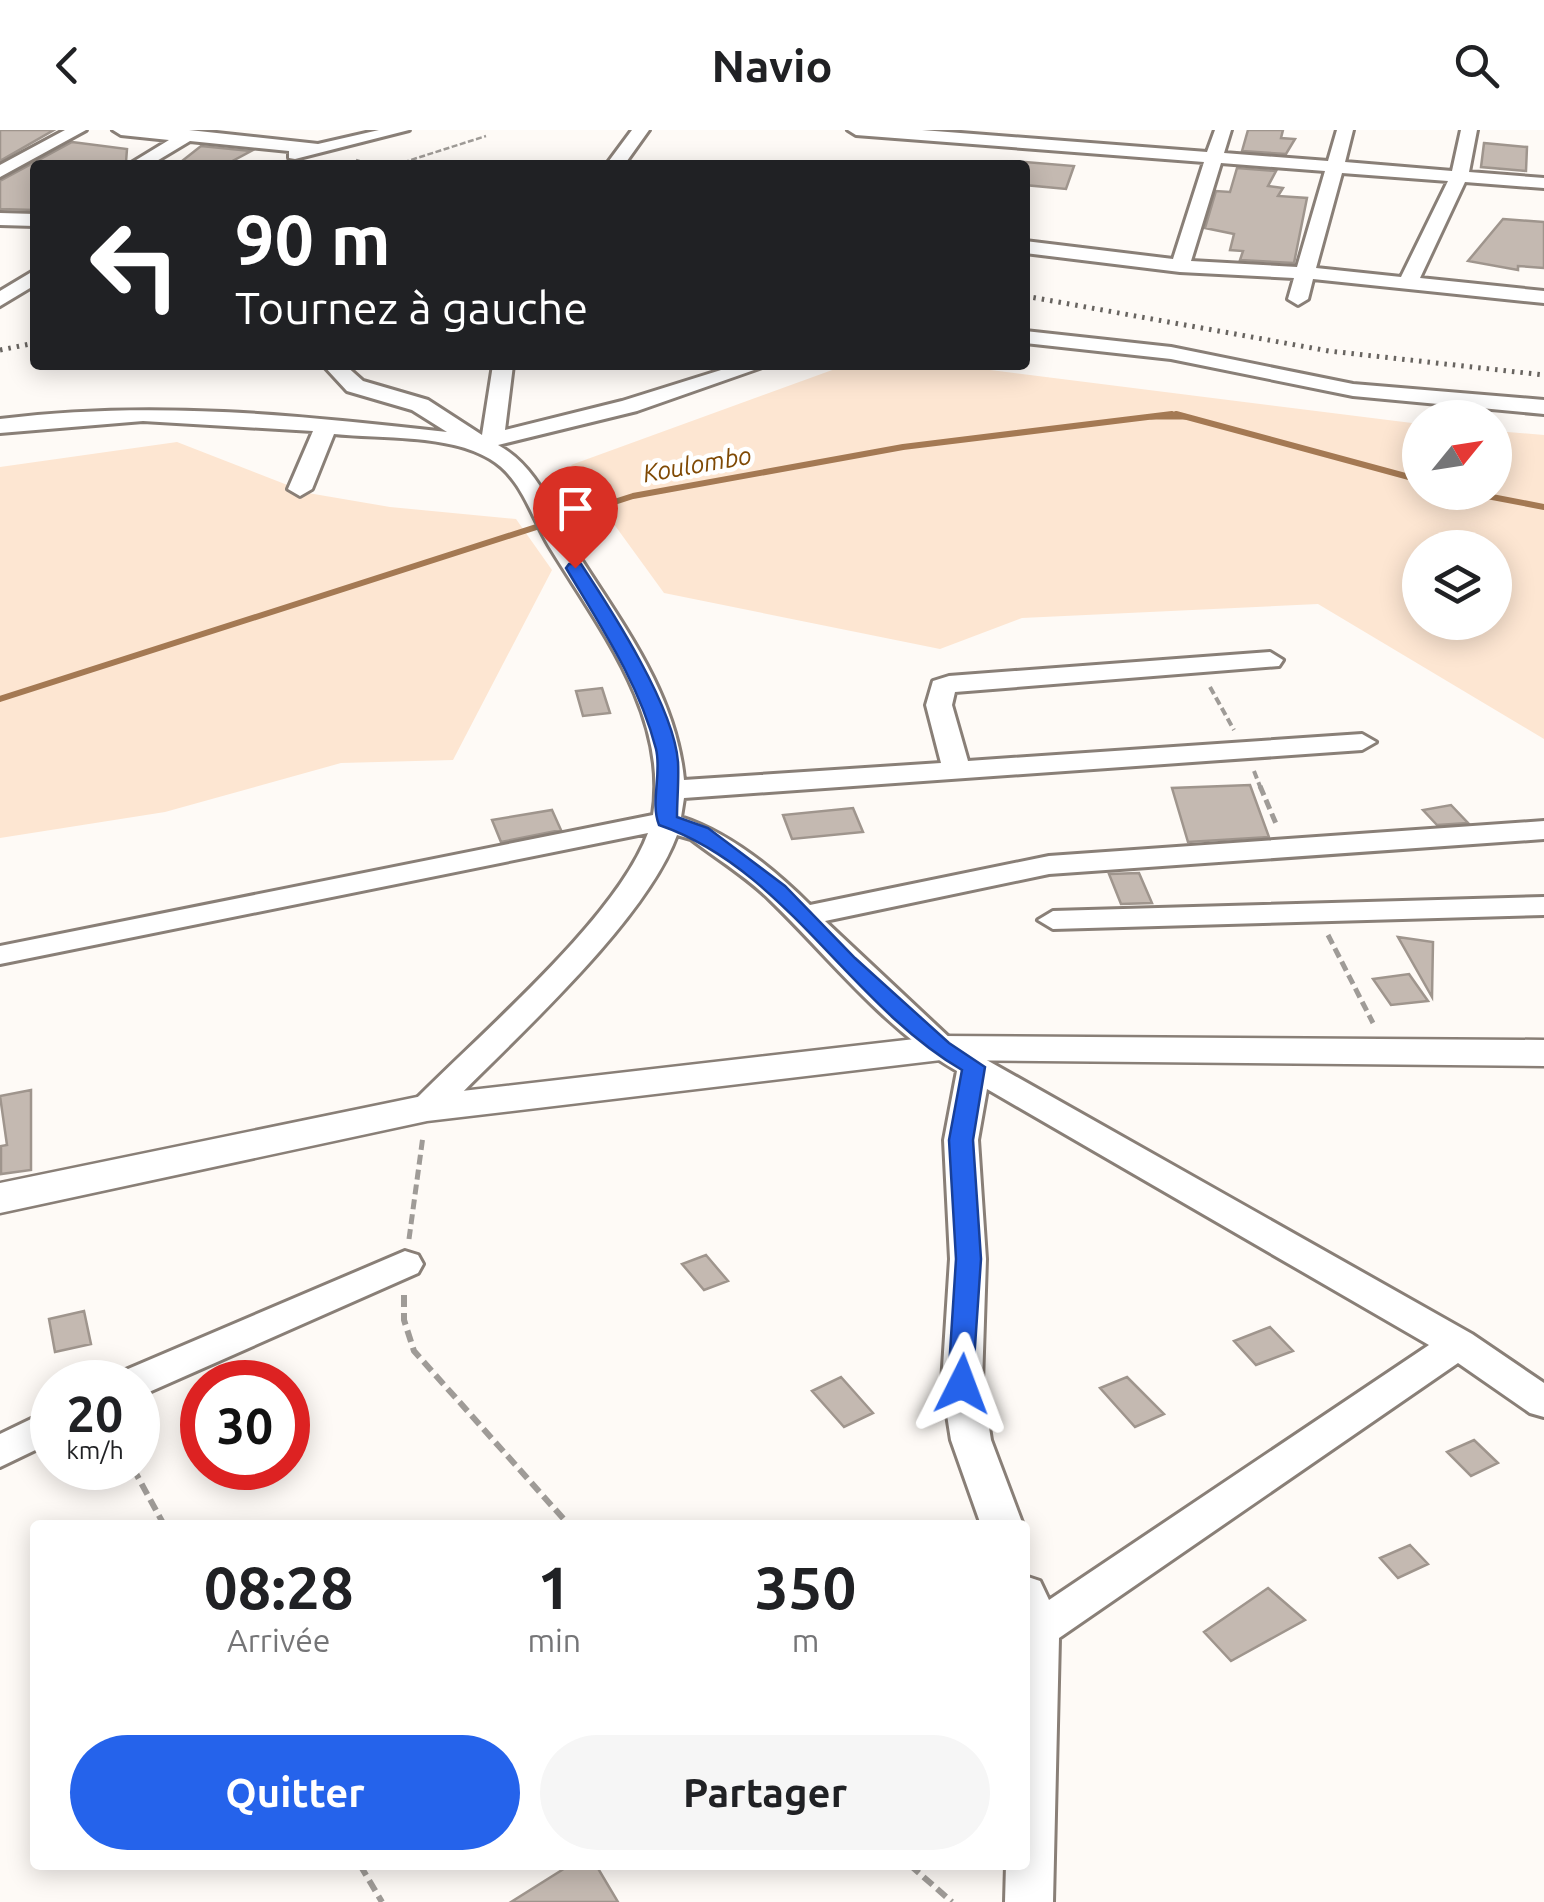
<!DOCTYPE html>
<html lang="fr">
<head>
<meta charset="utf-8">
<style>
	body { margin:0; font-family:Ubuntu,sans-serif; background:#f6f6f6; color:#202124; height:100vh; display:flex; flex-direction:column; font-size:38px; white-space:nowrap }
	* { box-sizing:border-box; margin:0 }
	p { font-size:32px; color:#757577 }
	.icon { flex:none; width:55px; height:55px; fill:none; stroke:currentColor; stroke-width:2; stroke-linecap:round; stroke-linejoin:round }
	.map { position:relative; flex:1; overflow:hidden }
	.sheet { position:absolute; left:30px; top:1390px; width:1000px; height:350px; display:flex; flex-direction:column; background:#fff; border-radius:10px; box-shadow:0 5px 25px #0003 }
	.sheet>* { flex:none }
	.hud { position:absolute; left:30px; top:30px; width:1000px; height:210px; border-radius:10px; box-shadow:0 5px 25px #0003; background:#202124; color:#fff; overflow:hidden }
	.needle { width:65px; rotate:60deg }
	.fabs { position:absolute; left:1402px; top:270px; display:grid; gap:20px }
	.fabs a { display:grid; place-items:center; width:110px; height:110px; border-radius:50%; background:#fff; box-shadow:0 5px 25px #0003; font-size:50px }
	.speed { position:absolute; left:30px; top:1230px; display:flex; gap:20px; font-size:50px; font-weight:700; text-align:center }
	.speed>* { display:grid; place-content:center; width:130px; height:130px; border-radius:50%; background:#fff; box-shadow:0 5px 25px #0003; line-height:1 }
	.speed small { font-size:25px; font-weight:400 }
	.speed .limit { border:15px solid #d22; background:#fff; color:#111 }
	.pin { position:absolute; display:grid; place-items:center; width:85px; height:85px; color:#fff; margin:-102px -42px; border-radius:50% 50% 50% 0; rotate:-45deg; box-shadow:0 0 10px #0007 }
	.pin .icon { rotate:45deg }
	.me { position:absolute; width:110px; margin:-55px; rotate:3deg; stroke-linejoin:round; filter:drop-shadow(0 0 8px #0008) }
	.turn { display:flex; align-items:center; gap:35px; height:210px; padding:0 40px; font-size:45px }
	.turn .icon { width:130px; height:130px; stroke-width:2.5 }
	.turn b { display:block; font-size:70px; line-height:85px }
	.eta { display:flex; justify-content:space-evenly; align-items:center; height:170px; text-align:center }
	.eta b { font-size:60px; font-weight:600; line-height:70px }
	.primary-button { display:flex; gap:20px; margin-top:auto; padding:20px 40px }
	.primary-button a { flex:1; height:115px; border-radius:60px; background:#2563eb; color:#fff; font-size:40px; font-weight:600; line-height:115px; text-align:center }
	.primary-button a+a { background:#f6f6f6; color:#202124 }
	header { display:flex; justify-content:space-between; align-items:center; height:130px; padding:0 40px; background:#fff; font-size:45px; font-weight:600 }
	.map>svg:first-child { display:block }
</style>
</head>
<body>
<header><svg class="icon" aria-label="back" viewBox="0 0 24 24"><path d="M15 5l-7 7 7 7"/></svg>Navio<svg class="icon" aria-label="search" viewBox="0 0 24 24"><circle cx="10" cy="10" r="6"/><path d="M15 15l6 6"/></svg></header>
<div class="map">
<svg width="1544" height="1772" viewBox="0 0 1544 1772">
	<rect width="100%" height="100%" fill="#fefaf6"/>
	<path fill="#fde6d2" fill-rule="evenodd" d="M 846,235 L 951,235 L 1420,294 L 1420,362 L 1495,362 L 1495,301 L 1544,305 L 1544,609 L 1318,474 L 1022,488 L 940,519 L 664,463 L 571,335 ZM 1420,418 L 1495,418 L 1495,492 L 1420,492 Z
		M 177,312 L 308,363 L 390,377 L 516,389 L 552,440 L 453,630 L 341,633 L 165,682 L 0,708 L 0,337 Z"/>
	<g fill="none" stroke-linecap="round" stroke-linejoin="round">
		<path stroke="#a47953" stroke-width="5" d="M 1151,287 L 1186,287"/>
		<path stroke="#a47953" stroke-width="6" d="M 1176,284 L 1420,350
			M 1466,362 L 1544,377
			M 0,569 L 633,366 L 903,317 L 1172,284"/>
	</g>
	<path fill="#c4b9b1" stroke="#9f958d" stroke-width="2.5" d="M 0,0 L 54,0 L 0,31 Z
		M 1248,0 L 1283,0 L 1281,8 L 1295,9 L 1286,24 L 1242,21 Z
		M 72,12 L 127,19 L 126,32 L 35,35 L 35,80 L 0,79 L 0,51 Z
		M 1484,13 L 1527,17 L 1526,41 L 1481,37 Z
		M 201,16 L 251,21 L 225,35 L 177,35 Z
		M 1025,32 L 1074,36 L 1066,59 L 1025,55 Z
		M 1237,38 L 1276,41 L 1268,56 L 1283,58 L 1278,66 L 1307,68 L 1294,133 L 1240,130 L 1243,121 L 1230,120 L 1234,104 L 1205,98 L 1216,61 L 1230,62 Z
		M 1503,89 L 1544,92 L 1544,138 L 1518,136 L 1518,140 L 1468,131 Z
		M 602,558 L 610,583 L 583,586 L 576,561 Z
		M 1250,655 L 1269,707 L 1188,712 L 1172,658 Z
		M 1451,675 L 1468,693 L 1437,695 L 1423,680 Z
		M 853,678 L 863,702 L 792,709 L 783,685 Z
		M 552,680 L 561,700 L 501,712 L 492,690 Z
		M 1139,743 L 1152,773 L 1121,774 L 1109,744 Z
		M 1398,807 L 1433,812 L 1432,867 Z
		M 1409,844 L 1428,871 L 1391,875 L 1373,849 Z
		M 31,960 L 31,1040 L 1,1044 L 1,1016 L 7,1015 L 0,966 Z
		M 706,1125 L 728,1151 L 704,1160 L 682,1134 Z
		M 84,1181 L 91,1214 L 55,1222 L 49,1189 Z
		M 1270,1197 L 1293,1221 L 1256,1235 L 1234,1211 Z
		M 841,1247 L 873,1283 L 844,1297 L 812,1261 Z
		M 1127,1247 L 1164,1284 L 1135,1297 L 1100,1258 Z
		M 1474,1310 L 1498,1333 L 1471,1346 L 1447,1322 Z
		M 1410,1415 L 1428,1434 L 1398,1448 L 1380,1428 Z
		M 1268,1458 L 1305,1490 L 1231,1531 L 1204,1502 Z
		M 570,1735 L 596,1735 L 618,1772 L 511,1772 Z"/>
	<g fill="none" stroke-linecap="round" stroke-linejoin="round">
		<g stroke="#897f77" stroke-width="6">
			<path id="minor" d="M 65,0 L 86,0 L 0,47 L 0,35 Z
				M 113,0 L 189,0 L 318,14 L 379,0 L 409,0 L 295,29 L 289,28 L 289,21 L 190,11 L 150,35 L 128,35 L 169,10 L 121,5 Z
				M 632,0 L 649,0 L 624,35 L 606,35 Z
				M 848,0 L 922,0 L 1207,22 L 1215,0 L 1231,0 L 1224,23 L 1328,31 L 1337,0 L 1353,0 L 1345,32 L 1452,41 L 1461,0 L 1477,0 L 1469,42 L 1544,48 L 1544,58 L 1465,52 L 1420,148 L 1544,161 L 1544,173 L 1313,149 L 1308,169 L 1298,175 L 1288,169 L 1294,148 L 1180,142 L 1025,123 L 1025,111 L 1173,129 L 1204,32 L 856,5 ZM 1221,33 L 1325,41 L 1297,137 L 1191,131 ZM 1342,43 L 1448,51 L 1401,147 L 1316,138 Z
				M 0,83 L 35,84 L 35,96 L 0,95 Z
				M 35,140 L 35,155 L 0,176 L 0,161 Z
				M 1025,201 L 1171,217 L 1353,254 L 1544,270 L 1544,284 L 1353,266 L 1171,229 L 1025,213 Z
				M 323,235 L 345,235 L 363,251 L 428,270 L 482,305 L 493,235 L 513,235 L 505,300 L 622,271 L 737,235 L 768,235 L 637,281 L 498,315 C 539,338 551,380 574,418 C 620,491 676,562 684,650 L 941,633 L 926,575 L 933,551 L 949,546 L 1270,522 L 1283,530 L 1279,536 L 955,562 L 952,575 L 968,631 L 1362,604 L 1376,612 L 1362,620 L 684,668 L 681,687 C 730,703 774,739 810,775 L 1049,726 L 1544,691 L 1544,709 L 1049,744 L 825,791 L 953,911 L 1472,1204 L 1544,1253 L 1544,1287 L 1530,1283 L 1458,1233 L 1059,1508 L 1053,1772 L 1005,1772 L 1006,1735 L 1025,1735 L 1025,1446 L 1040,1451 L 1049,1470 L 1429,1215 L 987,959 L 978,1010 L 986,1129 L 982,1253 L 991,1310 L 1023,1395 L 981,1395 L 951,1310 L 942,1253 L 950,1129 L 944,1010 L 957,941 C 884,899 830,828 770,770 C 747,747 717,729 691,709 L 677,705 C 644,795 508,914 439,986 L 415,986 L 410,978 L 415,970 C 481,903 617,788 648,703 L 0,834 L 0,816 L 653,685 C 669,585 599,498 549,416 C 531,386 522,348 490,329 C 449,304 382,309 334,304 L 312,359 L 300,366 L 288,359 L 313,301 L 143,291 L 0,303 L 0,289 C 150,270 298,285 447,302 L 412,280 L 347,261 Z
				M 1544,767 L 1544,785 L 1053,799 L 1038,790 L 1053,781 Z
				M 405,1121 L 418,1125 L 423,1134 L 418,1143 L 149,1262 L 138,1265 L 138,1252 L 116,1252 L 121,1242 Z
				M 52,1279 L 52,1312 L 0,1337 L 0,1304 Z"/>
		</g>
		<g stroke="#897f77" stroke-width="5">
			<path id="tertiary" d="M 941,906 L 1544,910 L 1544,936 L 941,930 L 427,991 L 0,1083 L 0,1053 L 427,965 Z"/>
		</g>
		<path stroke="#9f9b97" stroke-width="2.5" stroke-dasharray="6 2.5" stroke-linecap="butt" d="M 356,30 L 373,35
			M 395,35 L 486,6"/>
		<path stroke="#9f9b97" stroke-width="4" stroke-dasharray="8 4" stroke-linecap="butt" d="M 1210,557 L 1234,600
			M 1254,641 L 1261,659"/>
		<path stroke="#9f9b97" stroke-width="5" stroke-dasharray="10 5" stroke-linecap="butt" d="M 1260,656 L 1277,696
			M 1328,805 L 1373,893
			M 409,1109 L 423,1006"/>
		<path stroke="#9f9b97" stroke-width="6" stroke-dasharray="12 6" stroke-linecap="butt" d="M 404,1165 L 404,1190 L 414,1221 L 569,1395
			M 133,1338 L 164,1395
			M 360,1735 L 382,1772
			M 910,1735 L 952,1772"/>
		<use href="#minor" fill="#fff" fill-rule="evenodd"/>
		<use href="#tertiary" fill="#fff" fill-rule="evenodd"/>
		<path stroke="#686460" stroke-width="5" stroke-dasharray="2.5 6" stroke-linecap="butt" d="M 1025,166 L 1329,221 L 1544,245
			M 0,220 L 35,213"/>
	</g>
	<path fill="#2563eb" stroke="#184099" stroke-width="2.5" d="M 569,434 L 581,434 C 612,481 674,577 678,632 C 679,650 677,669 677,687 L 708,698 L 785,756 L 855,828 L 949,913 L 985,937 L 973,1010 L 981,1129 L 972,1260 L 952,1260 L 948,1254 L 956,1129 L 949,1010 L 962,940 C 849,874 785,738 659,695 C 650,673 662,643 656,619 C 639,553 600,495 566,438 Z"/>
	<g text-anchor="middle" stroke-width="9" stroke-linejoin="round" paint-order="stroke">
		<g font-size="25" font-style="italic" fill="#7f4904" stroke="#fff">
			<text transform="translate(697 334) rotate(-10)" y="9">Koulombo</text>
		</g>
	</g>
</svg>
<div class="fabs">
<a><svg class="needle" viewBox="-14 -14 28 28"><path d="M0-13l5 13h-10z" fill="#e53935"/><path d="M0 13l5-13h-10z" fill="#757577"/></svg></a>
<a><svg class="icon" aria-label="layers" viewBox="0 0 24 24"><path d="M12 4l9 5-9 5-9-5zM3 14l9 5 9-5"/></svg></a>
</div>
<div class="speed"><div>20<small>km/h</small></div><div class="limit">30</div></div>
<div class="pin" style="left:575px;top:438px;background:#d93025"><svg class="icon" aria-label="arrive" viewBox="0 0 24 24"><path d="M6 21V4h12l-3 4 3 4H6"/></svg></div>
<svg class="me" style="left:962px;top:1254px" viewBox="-20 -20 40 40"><path d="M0-17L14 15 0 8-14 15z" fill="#2563eb" stroke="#fff" stroke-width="4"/></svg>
<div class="hud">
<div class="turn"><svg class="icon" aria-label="left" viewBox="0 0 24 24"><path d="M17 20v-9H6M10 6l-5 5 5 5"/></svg><div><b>90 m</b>Tournez à gauche</div></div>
</div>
<section class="sheet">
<div class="eta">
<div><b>08:28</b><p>Arrivée</p></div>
<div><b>1</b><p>min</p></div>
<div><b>350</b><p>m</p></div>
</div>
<div class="primary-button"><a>Quitter</a><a>Partager</a></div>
</section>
</div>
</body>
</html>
